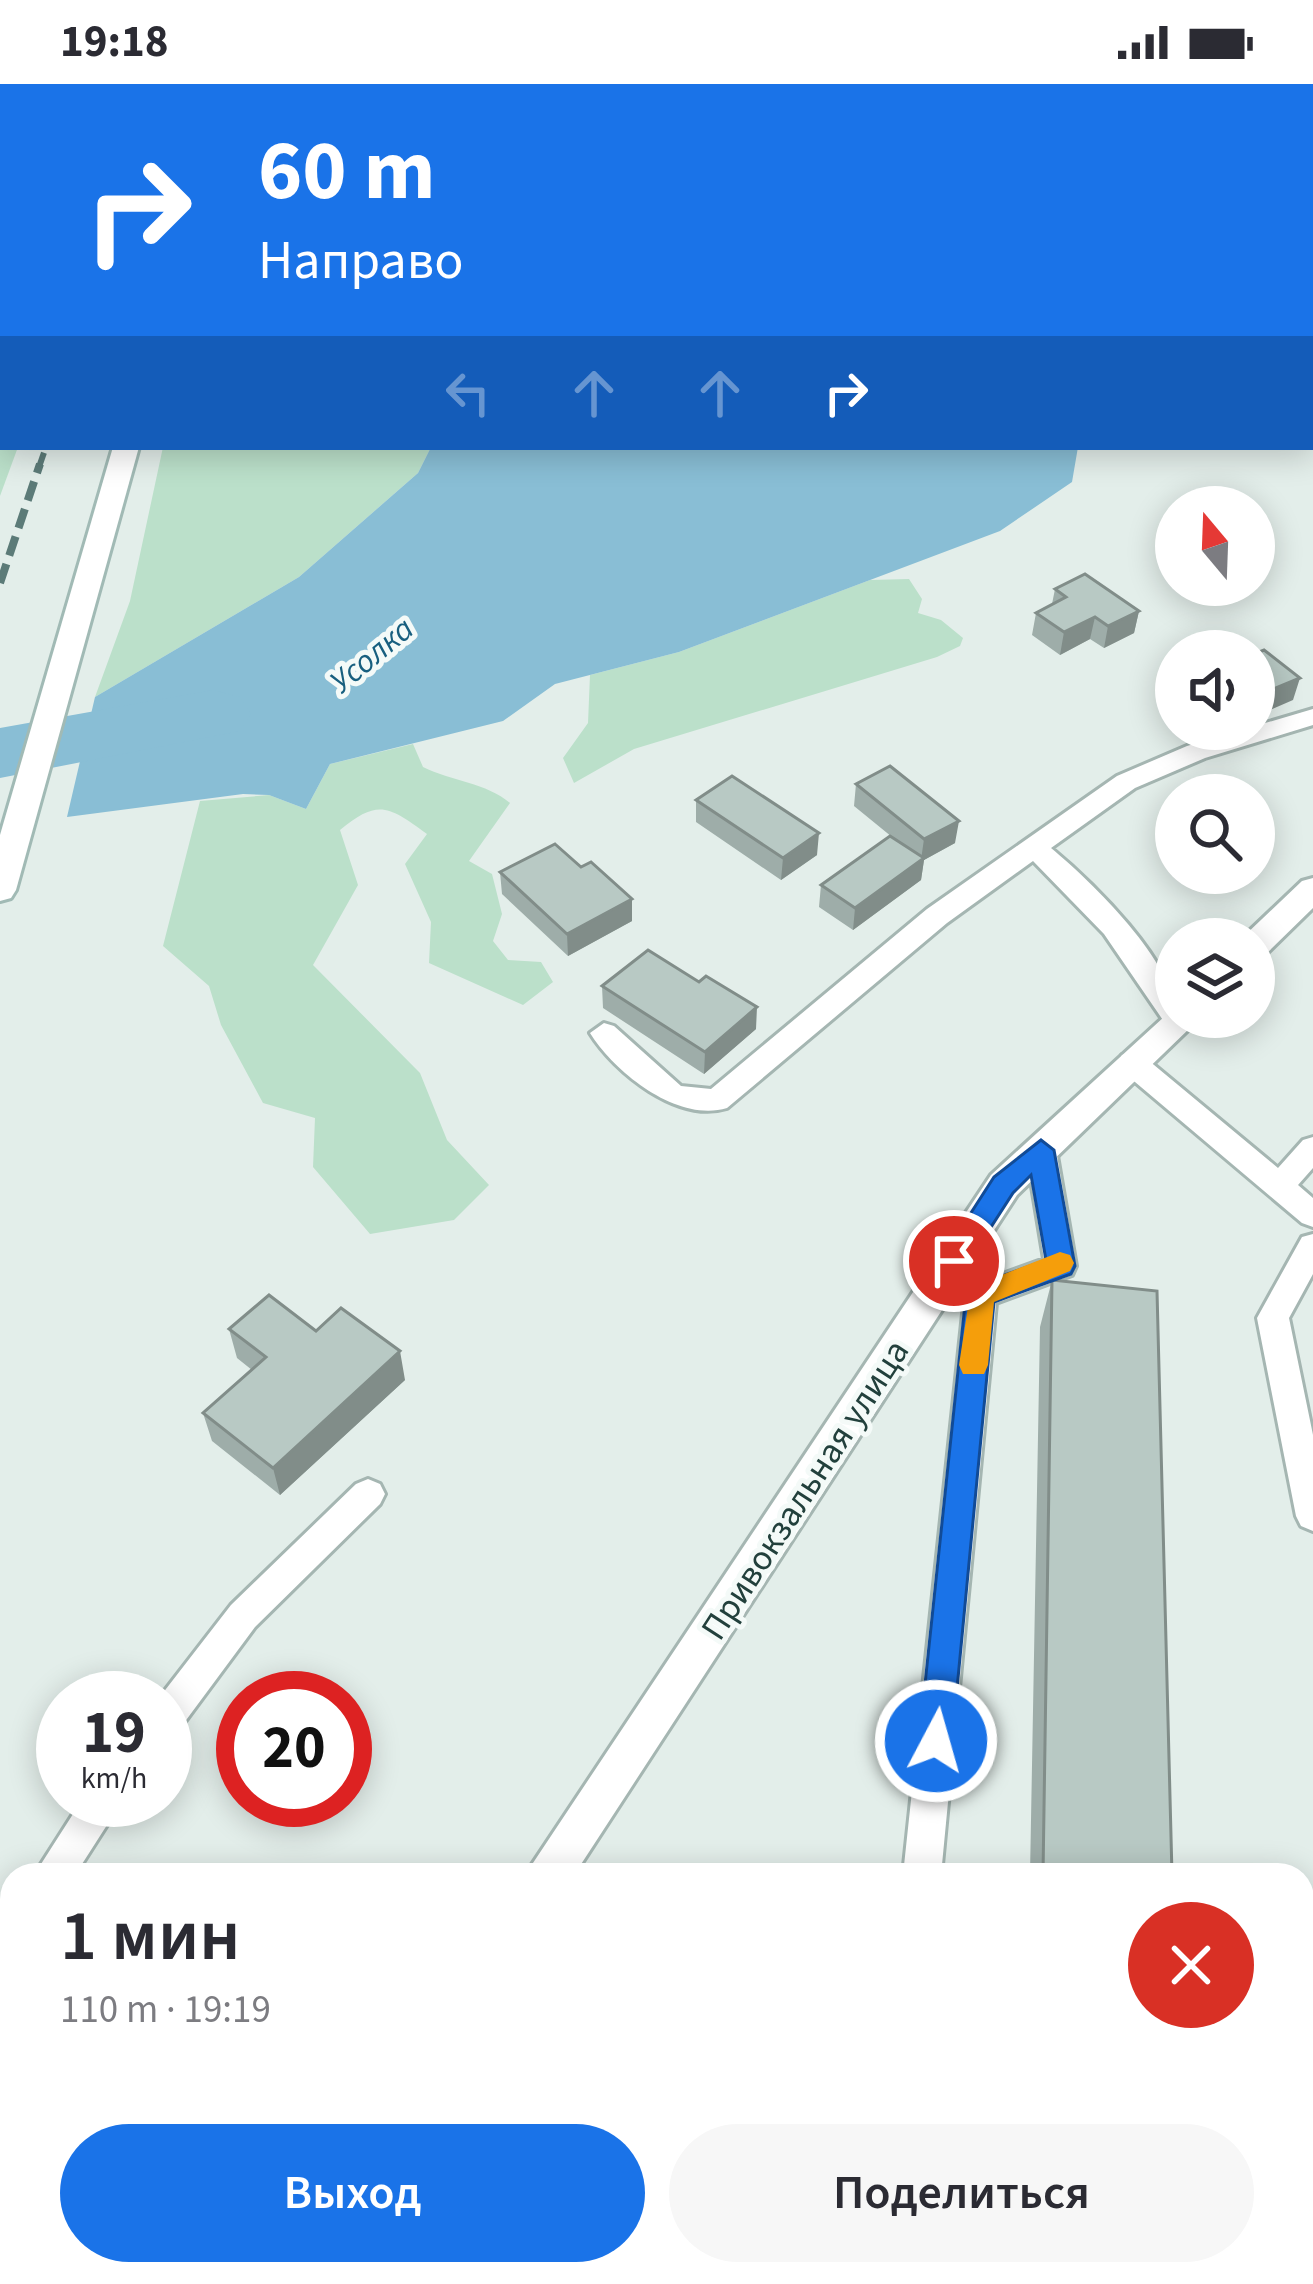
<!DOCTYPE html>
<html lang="ru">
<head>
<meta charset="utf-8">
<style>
	body { margin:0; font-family:"Source Sans 3",sans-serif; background:#f7f7f7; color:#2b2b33; height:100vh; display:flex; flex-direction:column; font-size:45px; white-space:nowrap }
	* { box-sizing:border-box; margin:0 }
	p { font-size:39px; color:#7c7c81 }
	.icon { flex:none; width:66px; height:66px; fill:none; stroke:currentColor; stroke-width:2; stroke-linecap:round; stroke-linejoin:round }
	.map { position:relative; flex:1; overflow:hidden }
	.details { position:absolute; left:0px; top:1779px; width:1314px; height:423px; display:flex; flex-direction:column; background:#fff; border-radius:36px 36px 0 0; box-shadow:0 6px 30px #0003 }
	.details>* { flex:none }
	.guide { position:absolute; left:0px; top:0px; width:1314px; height:366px; box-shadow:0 6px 30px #0003; background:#1a73e8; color:#fff; overflow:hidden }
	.needle { width:78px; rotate:341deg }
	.buttons { position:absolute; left:1155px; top:402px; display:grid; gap:24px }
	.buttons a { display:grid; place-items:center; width:120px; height:120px; border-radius:50%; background:#fff; box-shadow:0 6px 30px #0003; font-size:60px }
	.speed { position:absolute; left:36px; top:1587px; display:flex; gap:24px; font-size:60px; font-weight:700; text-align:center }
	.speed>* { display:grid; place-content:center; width:156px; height:156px; border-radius:50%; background:#fff; box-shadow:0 6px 30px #0003; line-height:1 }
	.speed small { font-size:30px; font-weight:400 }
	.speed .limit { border:18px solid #d22; background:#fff; color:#111 }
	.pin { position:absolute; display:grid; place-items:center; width:102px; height:102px; color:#fff; margin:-51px; border:6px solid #fff; border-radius:50%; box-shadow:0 3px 12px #0007 }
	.me { position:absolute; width:132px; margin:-66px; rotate:6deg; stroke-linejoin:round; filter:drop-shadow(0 0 9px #0008) }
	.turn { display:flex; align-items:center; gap:42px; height:252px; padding:0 60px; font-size:54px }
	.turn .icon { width:156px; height:156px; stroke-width:2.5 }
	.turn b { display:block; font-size:84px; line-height:102px }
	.lanes { display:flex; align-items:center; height:114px; padding:0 60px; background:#0003; justify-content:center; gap:60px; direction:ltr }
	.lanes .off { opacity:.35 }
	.round { display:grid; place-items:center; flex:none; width:126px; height:126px; border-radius:63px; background:#f7f7f7 }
	.head { display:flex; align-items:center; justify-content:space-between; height:204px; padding:0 60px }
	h1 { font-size:72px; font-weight:600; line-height:90px }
	.action { display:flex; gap:24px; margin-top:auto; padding:24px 60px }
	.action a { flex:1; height:138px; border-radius:72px; background:#1a73e8; color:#fff; font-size:48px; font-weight:600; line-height:138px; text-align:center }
	.action a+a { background:#f7f7f7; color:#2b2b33 }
	.status { display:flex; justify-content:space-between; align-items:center; height:84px; padding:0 60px; background:#fff; direction:ltr }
	.status svg { height:33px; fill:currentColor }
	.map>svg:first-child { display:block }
</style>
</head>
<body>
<div class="status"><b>19:18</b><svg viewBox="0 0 49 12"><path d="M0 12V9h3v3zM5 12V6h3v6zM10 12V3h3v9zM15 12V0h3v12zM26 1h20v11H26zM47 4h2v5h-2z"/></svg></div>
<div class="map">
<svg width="1313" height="2200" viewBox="0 0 1313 2200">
	<rect width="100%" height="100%" fill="#e3eeea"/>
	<path fill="#bbe0ca" d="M 0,0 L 159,0 L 3,3 L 3,363 L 18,363 L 0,412 Z
		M 282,0 L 1313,0 L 1313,80 L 1311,3 Z
		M 163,363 L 431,363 L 418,389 L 299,493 L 95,613 L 130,517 Z
		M 909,495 L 922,515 L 918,529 L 941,536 L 963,554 L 960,562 L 937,573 L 634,665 L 574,699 L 563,674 L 588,639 L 590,591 L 679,568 L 870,496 Z
		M 413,660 L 423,683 C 451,697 487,699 510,719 L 469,777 L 492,790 L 502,830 L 493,857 L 508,876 L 541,878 L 553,898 L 523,921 L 429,879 L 431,838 L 405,780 L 427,750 C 389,723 379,714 340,746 L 358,801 L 313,881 L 420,989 L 447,1056 L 489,1101 L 454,1136 L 370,1150 L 313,1083 L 315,1034 L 263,1019 L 221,941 L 209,902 L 163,862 L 200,717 L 269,711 L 306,725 L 330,680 Z"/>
	<path fill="#89bed5" d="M 431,363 L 1078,363 L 1072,398 L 1000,447 L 679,568 L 555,600 L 503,637 L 330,680 L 306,725 L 269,711 L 243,710 L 67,733 L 95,613 L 299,493 L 418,389 Z"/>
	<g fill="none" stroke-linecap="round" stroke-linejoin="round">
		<path fill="#89bed5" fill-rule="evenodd" d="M 213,606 L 240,613 L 251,630 L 240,647 L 0,694 L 0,644 Z"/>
		<g stroke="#a5b6b2" stroke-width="6">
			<path id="service" d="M 1313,625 L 1313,641 L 1205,674 L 1135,704 L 1051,764 C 1092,798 1176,879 1176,933 L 1191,935 L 1187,942 L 1167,942 L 1104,850 L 1033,777 L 947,839 L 727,1024 C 678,1039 615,989 590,949 L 604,939 L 614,942 L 681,1002 L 711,1005 L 927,825 L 1117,692 L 1187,662 Z
				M 1132,968 L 1142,971 L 1278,1084 L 1303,1056 L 1313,1053 L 1313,1084 L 1298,1101 L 1313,1114 L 1313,1143 L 1302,1139 L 1122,987 L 1118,979 L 1122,971 Z
				M 1041,1055 L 1051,1058 L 1056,1066 L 1076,1182 L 1072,1191 L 996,1219 L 941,1791 L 903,1791 L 965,1211 L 970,1202 L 1044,1175 L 1026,1066 L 1031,1058 Z
				M 1313,1150 L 1313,1190 L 1289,1234 L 1313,1351 L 1313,1447 L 1301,1442 L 1296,1432 L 1257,1234 L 1302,1153 Z
				M 368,1395 L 380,1400 L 385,1410 L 380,1420 L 255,1543 L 178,1647 L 165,1652 L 165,1614 L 159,1614 L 231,1521 L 356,1400 Z
				M 82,1716 L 123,1716 L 75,1791 L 34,1791 Z
				M 12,1832 L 12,1883 L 0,1888 L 0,1837 Z
				M 1313,2114 L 1313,2156 L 1302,2157 L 1302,2115 Z
				M 361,2190 L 405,2190 L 409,2200 L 365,2200 Z
				M 673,2190 L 753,2190 L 749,2200 L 669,2200 Z"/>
		</g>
		<g stroke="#a5b6b2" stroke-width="6">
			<path id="minor" d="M 1313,794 L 1313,824 L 1266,870 L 1254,874 L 1254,855 L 1242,854 L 1302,797 Z
				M 1176,922 L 1176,933 L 1197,933 L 1192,942 L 1017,1111 L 574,1791 L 525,1791 L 991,1091 Z
				M 249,2190 L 302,2190 L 298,2200 L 244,2200 Z"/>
		</g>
		<g stroke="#a1bab5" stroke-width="6">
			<path id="secondary" d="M 113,363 L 139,363 L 16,806 L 11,814 L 0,817 L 0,751 Z"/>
		</g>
		<use href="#service" fill="#fff" fill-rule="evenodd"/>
		<use href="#minor" fill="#fff" fill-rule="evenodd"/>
		<use href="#secondary" fill="#fff" fill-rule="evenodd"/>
		<path stroke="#5c7b78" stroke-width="6" stroke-dasharray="15 8" stroke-linecap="butt" d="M 39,383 L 46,363"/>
		<path stroke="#5c7b78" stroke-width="8" stroke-dasharray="20 9" stroke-linecap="butt" d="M 0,499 L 40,380"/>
	</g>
	<path fill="#9eada9" d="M 1055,505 L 1139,527 L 1134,549 L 1104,564 L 1090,555 L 1060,571 L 1032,551 L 1036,529 L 1052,520 Z
		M 856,700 L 955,759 L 924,776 L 921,796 L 853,846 L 819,823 L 821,801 L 892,753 L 854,722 Z
		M 696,716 L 817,771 L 781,796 L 696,738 Z
		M 581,783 L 632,815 L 632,837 L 568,872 L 502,810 L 500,788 Z
		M 602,902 L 756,945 L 704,990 L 603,924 Z
		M 1052,1196 L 1172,1791 L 1030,1791 L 1040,1243 Z
		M 229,1245 L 316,1247 L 405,1296 L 280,1411 L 212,1357 L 203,1329 L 252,1286 L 237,1274 Z"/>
	<path fill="#818d89" d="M 1139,527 L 1134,549 L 1104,564 L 1108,542 Z
		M 1095,533 L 1090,555 L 1060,571 L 1064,548 Z
		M 1300,594 L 1293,616 L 1254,633 L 1254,613 Z
		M 959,737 L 955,759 L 924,776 L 921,796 L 853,846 L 855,824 L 921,776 L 924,755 Z
		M 819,749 L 817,771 L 781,796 L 783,774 Z
		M 632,815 L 632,837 L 568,872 L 567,850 Z
		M 757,923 L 756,945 L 704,990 L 705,968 Z
		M 400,1267 L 405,1296 L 280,1411 L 273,1384 Z"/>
	<path fill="#b8c9c4" stroke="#818d89" stroke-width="3" d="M 1085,490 L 1139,527 L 1108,542 L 1095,533 L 1064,548 L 1036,529 L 1066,513 L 1055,505 Z
		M 1264,566 L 1300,594 L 1254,613 L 1254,570 Z
		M 890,682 L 959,737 L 924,755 L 856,700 Z
		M 732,692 L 819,749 L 783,774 L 696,716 Z
		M 890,752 L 924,774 L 855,824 L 821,801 Z
		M 555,760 L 581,783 L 591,778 L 632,815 L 567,850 L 500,788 Z
		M 648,866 L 699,898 L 706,892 L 757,923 L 705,968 L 602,902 Z
		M 1052,1196 L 1157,1207 L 1172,1791 L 1043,1791 Z
		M 269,1211 L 316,1247 L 341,1224 L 400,1267 L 273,1384 L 203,1329 L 266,1273 L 229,1245 Z"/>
	<path fill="#1a73e8" stroke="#114b97" stroke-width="3" d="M 1041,1056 L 1054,1066 L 1075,1182 L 1071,1190 L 994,1218 L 952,1657 L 947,1668 L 936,1673 L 924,1668 L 919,1657 L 966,1211 L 971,1203 L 1046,1176 L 1031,1091 L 1013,1109 L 964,1185 L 944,1185 L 940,1177 L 994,1093 Z"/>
	<path fill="#f59e0b" d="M 1060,1168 L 1070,1171 L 1074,1179 L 1070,1187 L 994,1218 L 988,1281 L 984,1290 L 963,1290 L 959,1281 L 971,1203 Z"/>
	<g text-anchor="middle" stroke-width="10" stroke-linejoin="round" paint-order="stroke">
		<g font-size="33" font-style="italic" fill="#185f7f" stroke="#f4faf8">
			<text transform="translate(371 570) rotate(-40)" y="12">Усолка</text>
		</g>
		<g font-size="36" fill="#22403c" stroke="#f4faf8">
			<text transform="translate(804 1405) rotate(-57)" y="13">Привокзальная улица</text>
		</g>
	</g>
</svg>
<div class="buttons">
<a><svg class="needle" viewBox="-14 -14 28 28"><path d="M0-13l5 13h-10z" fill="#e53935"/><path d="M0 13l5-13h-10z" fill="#7c7c81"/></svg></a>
<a><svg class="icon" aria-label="sound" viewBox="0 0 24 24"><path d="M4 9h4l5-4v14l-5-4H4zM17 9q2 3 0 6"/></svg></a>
<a><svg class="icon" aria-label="search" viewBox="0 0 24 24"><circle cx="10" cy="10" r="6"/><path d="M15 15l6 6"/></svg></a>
<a><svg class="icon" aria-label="layers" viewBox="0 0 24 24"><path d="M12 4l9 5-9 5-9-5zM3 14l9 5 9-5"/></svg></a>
</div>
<div class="speed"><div>19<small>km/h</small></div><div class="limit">20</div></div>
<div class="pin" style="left:954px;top:1177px;background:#d93025"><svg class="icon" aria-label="arrive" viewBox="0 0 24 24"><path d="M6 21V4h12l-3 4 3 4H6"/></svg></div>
<svg class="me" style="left:936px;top:1657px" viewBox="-20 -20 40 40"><circle r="17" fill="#1a73e8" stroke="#fff" stroke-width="3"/><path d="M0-11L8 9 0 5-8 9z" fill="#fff"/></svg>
<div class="guide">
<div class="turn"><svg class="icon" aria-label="right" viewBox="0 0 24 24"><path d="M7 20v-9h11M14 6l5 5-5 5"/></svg><div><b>60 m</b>Направо</div></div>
<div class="lanes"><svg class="icon off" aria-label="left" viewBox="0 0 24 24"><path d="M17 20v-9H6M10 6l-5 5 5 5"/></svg><svg class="icon off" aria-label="ahead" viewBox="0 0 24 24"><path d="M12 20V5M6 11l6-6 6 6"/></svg><svg class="icon off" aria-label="ahead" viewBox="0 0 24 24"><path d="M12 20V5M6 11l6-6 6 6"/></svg><svg class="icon" aria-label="right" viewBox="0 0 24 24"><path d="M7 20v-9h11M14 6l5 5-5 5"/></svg></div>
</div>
<section class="details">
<div class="head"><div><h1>1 мин</h1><p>110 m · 19:19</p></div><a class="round" style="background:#d93025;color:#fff"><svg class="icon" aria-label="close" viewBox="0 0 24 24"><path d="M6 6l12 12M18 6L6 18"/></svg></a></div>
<div class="action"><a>Выход</a><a>Поделиться</a></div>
</section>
</div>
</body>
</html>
